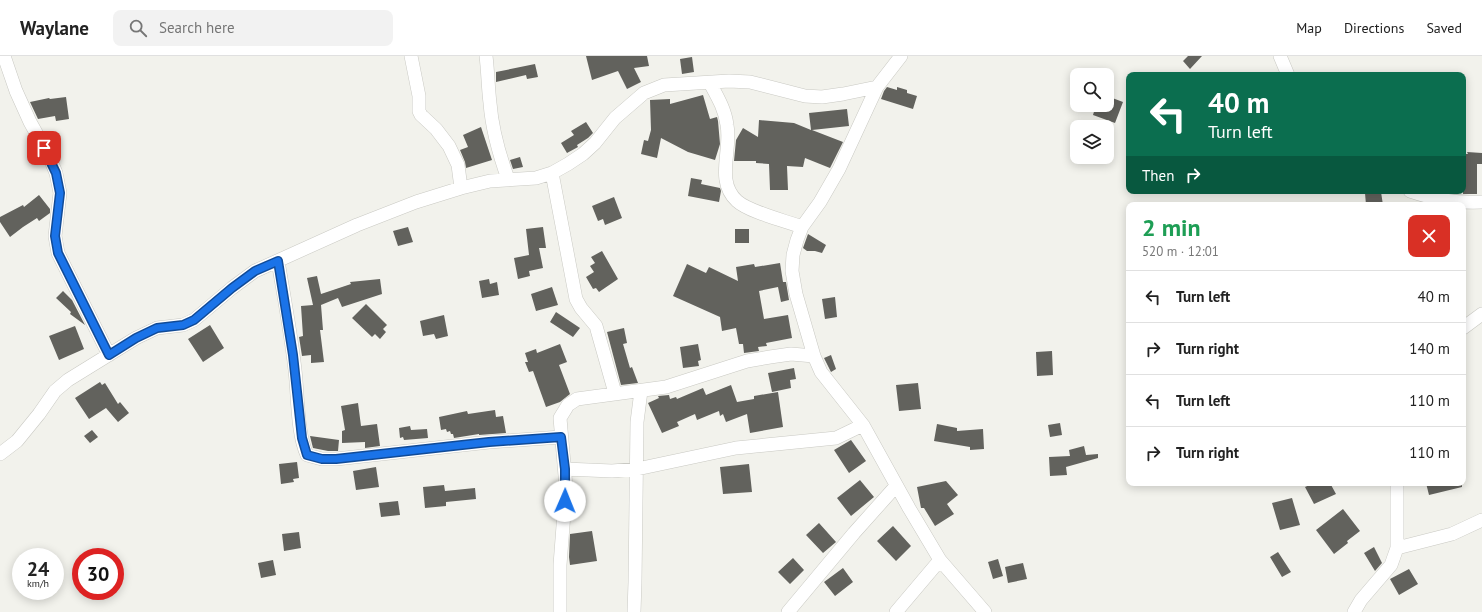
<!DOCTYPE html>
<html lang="en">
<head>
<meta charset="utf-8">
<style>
	body { margin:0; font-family:"PT Sans",sans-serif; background:#f2f2f2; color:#222; height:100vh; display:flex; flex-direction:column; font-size:15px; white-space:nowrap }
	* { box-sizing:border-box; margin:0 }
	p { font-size:13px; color:#767676 }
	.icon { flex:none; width:22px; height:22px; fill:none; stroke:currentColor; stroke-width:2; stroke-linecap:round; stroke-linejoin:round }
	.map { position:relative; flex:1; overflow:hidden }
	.drawer { position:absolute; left:1126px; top:146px; width:340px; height:284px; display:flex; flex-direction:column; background:#fff; border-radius:8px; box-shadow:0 2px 10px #0003 }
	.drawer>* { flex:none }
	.hud { position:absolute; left:1126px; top:16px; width:340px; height:122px; border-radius:8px; box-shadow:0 2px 10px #0003; background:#0b6e4f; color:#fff; overflow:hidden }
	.tools { position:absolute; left:1070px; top:12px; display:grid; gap:8px }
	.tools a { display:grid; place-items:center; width:44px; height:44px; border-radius:8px; background:#fff; box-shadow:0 2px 10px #0003; font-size:20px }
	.speed { position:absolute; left:12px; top:492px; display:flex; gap:8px; font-size:20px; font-weight:700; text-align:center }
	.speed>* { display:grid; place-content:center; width:52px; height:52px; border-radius:50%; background:#fff; box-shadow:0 2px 10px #0003; line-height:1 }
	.speed small { font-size:10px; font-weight:400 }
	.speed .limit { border:6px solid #d22; background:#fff; color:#111 }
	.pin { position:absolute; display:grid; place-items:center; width:34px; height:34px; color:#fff; margin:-17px; border-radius:8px; box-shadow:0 2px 6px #0006 }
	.me { position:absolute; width:44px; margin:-22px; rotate:1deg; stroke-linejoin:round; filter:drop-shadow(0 0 3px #0008) }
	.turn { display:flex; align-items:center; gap:14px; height:84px; padding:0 16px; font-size:18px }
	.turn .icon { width:52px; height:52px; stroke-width:2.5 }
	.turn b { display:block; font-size:28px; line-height:34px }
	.then { display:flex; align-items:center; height:38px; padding:0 16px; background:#0003; gap:8px; font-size:15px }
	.round { display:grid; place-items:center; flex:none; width:42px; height:42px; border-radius:8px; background:#f2f2f2 }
	.headline { display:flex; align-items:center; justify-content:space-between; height:68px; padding:0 16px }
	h1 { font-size:24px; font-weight:700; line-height:30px; color:#1e9e55 }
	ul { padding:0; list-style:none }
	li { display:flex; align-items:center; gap:12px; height:52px; padding:0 16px; border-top:1px solid #e0e0e0 }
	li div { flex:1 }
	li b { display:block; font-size:15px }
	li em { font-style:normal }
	header { display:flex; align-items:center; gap:24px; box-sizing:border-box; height:56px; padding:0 20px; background:#fff; border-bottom:1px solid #e0e0e0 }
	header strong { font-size:19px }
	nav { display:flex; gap:22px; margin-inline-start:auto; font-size:14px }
	.search { width:280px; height:36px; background:#f2f2f2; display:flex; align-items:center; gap:10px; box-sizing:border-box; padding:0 14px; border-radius:8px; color:#767676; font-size:15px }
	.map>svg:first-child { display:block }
</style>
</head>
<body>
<header>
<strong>Waylane</strong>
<div class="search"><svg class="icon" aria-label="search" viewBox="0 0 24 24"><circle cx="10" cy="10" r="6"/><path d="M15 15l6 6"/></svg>Search here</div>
<nav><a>Map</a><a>Directions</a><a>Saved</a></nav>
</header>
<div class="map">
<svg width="1482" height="556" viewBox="0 0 1482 556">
	<rect width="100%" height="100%" fill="#f2f2ec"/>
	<path fill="#62625d" d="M 586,0 L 647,0 L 649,10 L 634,12 L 641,26 L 627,33 L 618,15 L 592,24 Z
		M 1188,0 L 1202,0 L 1190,13 L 1183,5 Z
		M 692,1 L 694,16 L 682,18 L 680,3 Z
		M 535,8 L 538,21 L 527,23 L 526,19 L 496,26 L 496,16 Z
		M 887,31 L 897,34 L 897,31 L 907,34 L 907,37 L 917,40 L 913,53 L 881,43 L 884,35 Z
		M 703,39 L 710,63 L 717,61 L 718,65 L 720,88 L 715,104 L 688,96 L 661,82 L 657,102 L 641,98 L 644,84 L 648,85 L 651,74 L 650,44 L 670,43 L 670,48 Z
		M 1107,40 L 1123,46 L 1115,67 L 1093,59 L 1096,49 L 1107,49 Z
		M 66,41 L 69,63 L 56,65 L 55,60 L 38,63 L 30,46 L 49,42 L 50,43 Z
		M 847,53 L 849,70 L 812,74 L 843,86 L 830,112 L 805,102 L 803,111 L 787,110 L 788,134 L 770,134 L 769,108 L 756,107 L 756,105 L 734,105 L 736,84 L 743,72 L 758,81 L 759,64 L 794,67 L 811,74 L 809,57 Z
		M 586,66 L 593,77 L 588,82 L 577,89 L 578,91 L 567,97 L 561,87 L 574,79 L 571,75 Z
		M 481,71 L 492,104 L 466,112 L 465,106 L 460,94 L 468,91 L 463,79 Z
		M 1467,96 L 1482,97 L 1482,108 L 1477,108 L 1477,138 L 1463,138 L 1463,106 L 1465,106 L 1465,98 L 1468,98 Z
		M 520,101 L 523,111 L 513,113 L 510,104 Z
		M 691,122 L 702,124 L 701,128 L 720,132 L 721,135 L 719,146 L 688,140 Z
		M 1381,136 L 1383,149 L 1366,149 L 1365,137 Z
		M 39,139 L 50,153 L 50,157 L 39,165 L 37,162 L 23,171 L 10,181 L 0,166 L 0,161 L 23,149 L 24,151 Z
		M 614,141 L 622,162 L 605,169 L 603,163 L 598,165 L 592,150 Z
		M 408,171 L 413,186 L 398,190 L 393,175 Z
		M 543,171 L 546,192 L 539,192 L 543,212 L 529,215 L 530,220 L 518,223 L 514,202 L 529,199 L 526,173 Z
		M 735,173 L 749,173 L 749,187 L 735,187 Z
		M 808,178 L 826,189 L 822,197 L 815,195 L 807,195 L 803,192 Z
		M 602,195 L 618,223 L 599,236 L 596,232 L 593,233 L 586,221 L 594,216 L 590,210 L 595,207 L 591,201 Z
		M 780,207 L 783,226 L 786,226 L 789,244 L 781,246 L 778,231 L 759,235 L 764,263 L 788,259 L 792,282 L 766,287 L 767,290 L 758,291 L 759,295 L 744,297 L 743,288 L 739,288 L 736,272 L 722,275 L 720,261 L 673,240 L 687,208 L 706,217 L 709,211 L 738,225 L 736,211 L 754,208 L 755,211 Z
		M 317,220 L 321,238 L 351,228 L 350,226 L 380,223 L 382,238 L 342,251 L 338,242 L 321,249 L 323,274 L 320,274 L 324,306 L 311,307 L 311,299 L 302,300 L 299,281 L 303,280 L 301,250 L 313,249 L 307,222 Z
		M 489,223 L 490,228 L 497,226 L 499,239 L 482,242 L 479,225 Z
		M 552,231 L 558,249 L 536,255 L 531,238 Z
		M 63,235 L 72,244 L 85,269 L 70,258 L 71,256 L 56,242 Z
		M 835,241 L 837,261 L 825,263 L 822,243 Z
		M 366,248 L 387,269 L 383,273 L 386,276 L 380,283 L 375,278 L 372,281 L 352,262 Z
		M 556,256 L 580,272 L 573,281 L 550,266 Z
		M 444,259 L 448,280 L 436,283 L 434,278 L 423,280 L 420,265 Z
		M 210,269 L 224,292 L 203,306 L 188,283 Z
		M 75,270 L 84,293 L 59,304 L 49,280 Z
		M 624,272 L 627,287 L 623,288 L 630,312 L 632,311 L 638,327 L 621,329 L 607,276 Z
		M 560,288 L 567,306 L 559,309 L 570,338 L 560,346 L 546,351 L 533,315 L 529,316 L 525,306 L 528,306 L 525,297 L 536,293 L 537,297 Z
		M 698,288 L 701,304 L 698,305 L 699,310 L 683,312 L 680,291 Z
		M 1052,295 L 1053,319 L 1037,320 L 1036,296 Z
		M 831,299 L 836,313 L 831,316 L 824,302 Z
		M 794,312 L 796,323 L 790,324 L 791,332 L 772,336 L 768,317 Z
		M 100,326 L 102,329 L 105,327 L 118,348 L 120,346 L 129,357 L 118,366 L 106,352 L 89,363 L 75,342 Z
		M 918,327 L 921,353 L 899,355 L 896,329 Z
		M 731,329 L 737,346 L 754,343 L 754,340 L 778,336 L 783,371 L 750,377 L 747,358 L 726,366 L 723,358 L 720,360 L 719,355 L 697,364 L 695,358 L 677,366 L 679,370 L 662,377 L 648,347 L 659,342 L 658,340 L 669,339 L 670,343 L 676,341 L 677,343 L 703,332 L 706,339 Z
		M 358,347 L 361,370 L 377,368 L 380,390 L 365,392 L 365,386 L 342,387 L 342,375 L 345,374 L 341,350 Z
		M 495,354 L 496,361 L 503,360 L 506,377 L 479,379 L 479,378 L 454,382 L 453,378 L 451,378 L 450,375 L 447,376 L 446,373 L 441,374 L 439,361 L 467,355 L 468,358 Z
		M 1060,367 L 1062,379 L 1050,381 L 1048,369 Z
		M 937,368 L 957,372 L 957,375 L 983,373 L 984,393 L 970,394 L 970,391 L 934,385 Z
		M 410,370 L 411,374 L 427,373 L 428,382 L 404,384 L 403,381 L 400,382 L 399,372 Z
		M 92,374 L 98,381 L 90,387 L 84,380 Z
		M 310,380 L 339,384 L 338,395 L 328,395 L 313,392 Z
		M 851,384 L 866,405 L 849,417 L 834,394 Z
		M 1084,390 L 1086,399 L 1098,398 L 1098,402 L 1066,411 L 1067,419 L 1050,420 L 1049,401 L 1070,400 L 1069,394 Z
		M 297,406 L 299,422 L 293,423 L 294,426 L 281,428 L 279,408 Z
		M 749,408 L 752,436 L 723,438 L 720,411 Z
		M 376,411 L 379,431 L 356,434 L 353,415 Z
		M 860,424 L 874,441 L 851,460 L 837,442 Z
		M 946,425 L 958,439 L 947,448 L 954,458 L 935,470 L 924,452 L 921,452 L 917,431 Z
		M 1314,427 L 1330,427 L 1336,438 L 1314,448 L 1305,431 Z
		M 1426,427 L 1462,427 L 1462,431 L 1429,439 Z
		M 444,429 L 445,435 L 475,432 L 476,443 L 446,446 L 446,450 L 425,452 L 423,431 Z
		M 1292,442 L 1300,469 L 1280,474 L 1272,447 Z
		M 398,445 L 400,459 L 381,461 L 379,447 Z
		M 1343,453 L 1360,475 L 1347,485 L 1348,487 L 1334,498 L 1316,474 Z
		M 819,467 L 836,486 L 823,497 L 806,479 Z
		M 893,470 L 911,490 L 896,505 L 877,485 Z
		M 592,475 L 597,505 L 570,509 L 569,501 L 570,478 Z
		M 299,476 L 301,492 L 284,495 L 282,478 Z
		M 1374,491 L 1382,507 L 1375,515 L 1364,497 Z
		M 1278,496 L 1291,516 L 1282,521 L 1270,501 Z
		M 793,502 L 804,514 L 790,528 L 778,516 Z
		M 998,503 L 1003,520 L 993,523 L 988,506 Z
		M 273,504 L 276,519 L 261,522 L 258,507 Z
		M 1023,507 L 1027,523 L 1008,527 L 1005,511 Z
		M 843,512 L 853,526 L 835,540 L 824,526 Z
		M 1409,513 L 1418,528 L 1399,539 L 1390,523 Z"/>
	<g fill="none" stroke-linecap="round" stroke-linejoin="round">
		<g stroke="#c9c9c3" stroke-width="14">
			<path id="street" d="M 4,0 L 16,35 L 30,66 L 49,100 L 56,117 L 60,137 L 55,180 L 58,197 L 109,299
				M 411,0 L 419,40 L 419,55 L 421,59 L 436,73 L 449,90 L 458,109 L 461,132
				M 486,0 C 488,16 488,31 490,47 C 492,73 499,98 508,123
				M 901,0 L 877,31 L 839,113 L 820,146 L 802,171 L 797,184 L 793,199 L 792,215 L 796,238 L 814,300 L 821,316 L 863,369 L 909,452 L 940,504 L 985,556
				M 1280,0 L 1288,19
				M 710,27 C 717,40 725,53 727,69 C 732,94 715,125 737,145 C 749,156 786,165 802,171
				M 552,117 L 576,243 L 581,252 L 596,270 L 615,337
				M 1410,135 C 1437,144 1454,147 1482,146
				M 278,205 C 284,241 291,278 295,314 C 298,340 297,377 307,399 L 322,403 L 336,403 L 489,386 L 561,381
				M 1463,272 L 1482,258
				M 0,398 L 17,385 L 39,358 L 55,335 L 68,324 L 136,282 L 157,272 L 183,269 L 194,264 L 232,232 L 255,215 L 357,169 L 416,146 L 461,132 L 490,125 L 536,122 L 552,117 L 568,108 L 583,98 L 595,87 L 615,62 L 644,37 L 664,29 L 729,25 L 750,26 L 805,40 L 822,41 L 843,38 L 877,31
				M 565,413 L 612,415 L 637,413 L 736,392 L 836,382 L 863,369
				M 1397,492 L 1452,478 L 1482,464
				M 560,556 L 560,509 L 566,431 L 560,362 L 568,349 L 577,343 L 666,331 L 747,305 L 770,301 L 791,298 L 814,300
				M 634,556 L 635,526 L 637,366 L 641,335
				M 788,556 L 854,477 L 896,430
				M 896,556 L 940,504
				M 1354,556 L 1361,544 L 1391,509 L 1397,492 L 1397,427"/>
		</g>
		<use href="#street" stroke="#fff" stroke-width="13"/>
	</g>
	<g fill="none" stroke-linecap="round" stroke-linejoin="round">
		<g stroke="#114b97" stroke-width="10">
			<path id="route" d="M 44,92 L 56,117 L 60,137 L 55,180 L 58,197 L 109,299 L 136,282 L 157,272 L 183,269 L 194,264 L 232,232 L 255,215 L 278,205 L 293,299 L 302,382 L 307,399 L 322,403 L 336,403 L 489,386 L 561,381 L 565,413 L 565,445"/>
		</g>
		<use href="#route" stroke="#1a73e8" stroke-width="7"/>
	</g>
</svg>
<div class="tools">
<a><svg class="icon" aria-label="search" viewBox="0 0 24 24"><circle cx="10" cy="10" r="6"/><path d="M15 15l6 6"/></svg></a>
<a><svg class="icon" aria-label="layers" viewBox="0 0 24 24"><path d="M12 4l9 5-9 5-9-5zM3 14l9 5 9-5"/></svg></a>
</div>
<div class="speed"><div>24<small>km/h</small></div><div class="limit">30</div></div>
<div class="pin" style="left:44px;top:92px;background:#d93025"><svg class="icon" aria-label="arrive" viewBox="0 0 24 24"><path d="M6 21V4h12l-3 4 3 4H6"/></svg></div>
<svg class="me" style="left:565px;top:445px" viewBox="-20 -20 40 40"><circle r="19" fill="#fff"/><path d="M0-13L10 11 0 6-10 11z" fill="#1a73e8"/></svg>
<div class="hud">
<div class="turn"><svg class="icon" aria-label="left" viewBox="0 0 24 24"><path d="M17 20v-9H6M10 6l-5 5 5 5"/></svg><div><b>40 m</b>Turn left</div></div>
<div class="then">Then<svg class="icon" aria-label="right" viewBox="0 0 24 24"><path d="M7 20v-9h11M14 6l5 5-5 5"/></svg></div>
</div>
<section class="drawer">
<div class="headline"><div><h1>2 min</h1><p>520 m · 12:01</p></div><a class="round" style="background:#d93025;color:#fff"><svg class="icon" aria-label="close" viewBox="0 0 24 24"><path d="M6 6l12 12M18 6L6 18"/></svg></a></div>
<ul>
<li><svg class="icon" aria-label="left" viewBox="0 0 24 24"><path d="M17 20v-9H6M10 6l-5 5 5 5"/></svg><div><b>Turn left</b></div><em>40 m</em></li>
<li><svg class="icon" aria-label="right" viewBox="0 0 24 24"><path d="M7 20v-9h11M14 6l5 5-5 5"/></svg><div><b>Turn right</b></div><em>140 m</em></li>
<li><svg class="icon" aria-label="left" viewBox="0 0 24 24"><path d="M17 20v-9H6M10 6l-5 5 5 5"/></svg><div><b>Turn left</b></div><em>110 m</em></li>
<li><svg class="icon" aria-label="right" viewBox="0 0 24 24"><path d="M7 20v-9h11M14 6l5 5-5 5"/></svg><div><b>Turn right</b></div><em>110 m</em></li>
</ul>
</section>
</div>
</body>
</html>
